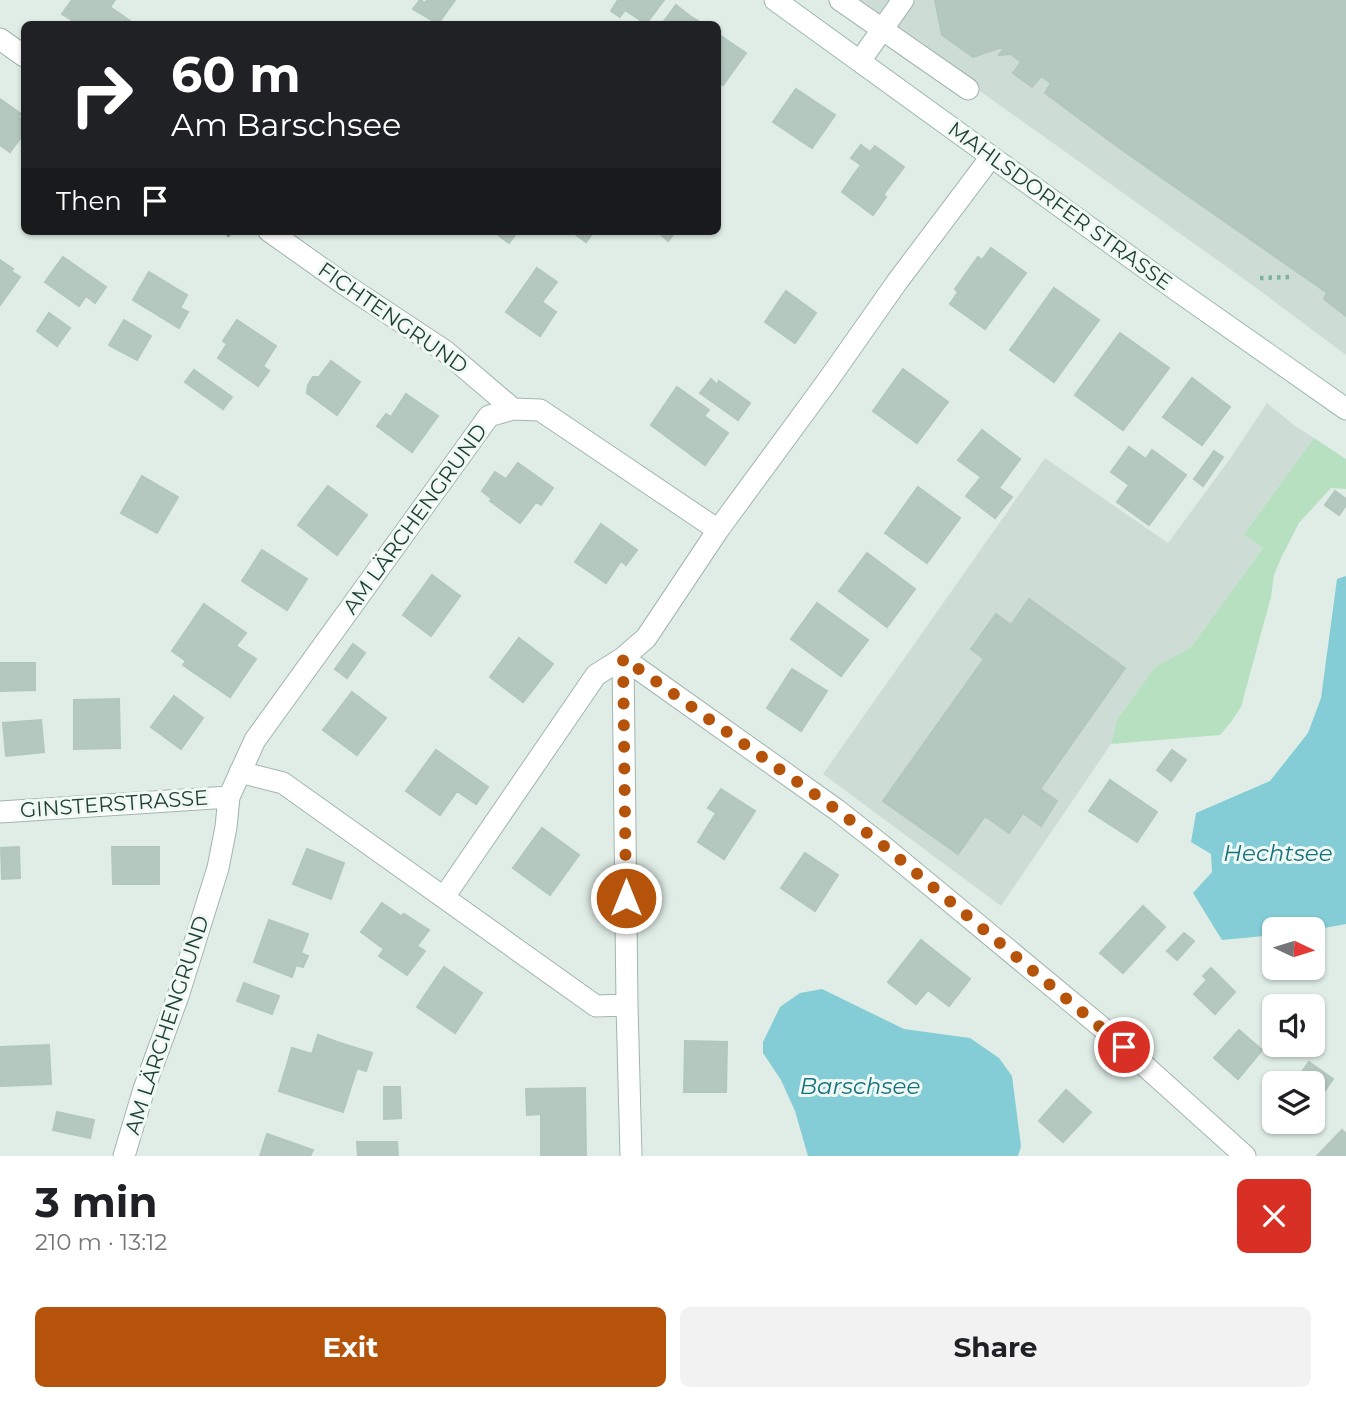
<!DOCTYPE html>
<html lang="en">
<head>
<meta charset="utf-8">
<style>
	body { margin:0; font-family:Montserrat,sans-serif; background:#f2f2f2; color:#202124; height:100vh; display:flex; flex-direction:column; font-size:26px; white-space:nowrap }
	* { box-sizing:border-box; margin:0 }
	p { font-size:23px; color:#757577 }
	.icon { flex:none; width:38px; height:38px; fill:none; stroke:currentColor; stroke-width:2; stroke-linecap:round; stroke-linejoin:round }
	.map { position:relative; height:1156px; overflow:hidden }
	.side { display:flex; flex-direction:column; background:#fff; flex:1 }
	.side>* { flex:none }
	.guide { position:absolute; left:21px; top:21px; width:700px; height:214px; border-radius:10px; box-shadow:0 2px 5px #0004; background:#202124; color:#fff; overflow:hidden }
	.needle { width:46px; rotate:94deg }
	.fabs { position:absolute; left:1262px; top:917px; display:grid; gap:14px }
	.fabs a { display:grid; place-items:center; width:63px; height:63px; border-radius:10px; background:#fff; box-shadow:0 2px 5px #0004; font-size:35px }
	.pin { position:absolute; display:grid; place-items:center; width:60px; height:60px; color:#fff; margin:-30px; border:4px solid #fff; border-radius:50%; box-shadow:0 2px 7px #0007 }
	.me { position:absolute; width:77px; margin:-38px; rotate:0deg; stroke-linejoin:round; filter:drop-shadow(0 0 5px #0008) }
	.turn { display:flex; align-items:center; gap:24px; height:147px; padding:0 35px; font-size:32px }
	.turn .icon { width:91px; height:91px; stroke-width:2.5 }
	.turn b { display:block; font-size:49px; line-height:60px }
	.then { display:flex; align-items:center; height:66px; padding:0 35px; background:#0003; gap:14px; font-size:26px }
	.round { display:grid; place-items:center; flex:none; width:74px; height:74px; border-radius:10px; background:#f2f2f2 }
	.summary { display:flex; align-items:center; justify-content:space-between; height:119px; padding:0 35px }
	h1 { font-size:42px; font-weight:700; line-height:52px }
	.primary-button { display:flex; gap:14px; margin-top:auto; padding:14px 35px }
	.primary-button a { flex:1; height:80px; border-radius:10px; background:#b45309; color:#fff; font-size:28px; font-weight:700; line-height:80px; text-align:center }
	.primary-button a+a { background:#f2f2f2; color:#202124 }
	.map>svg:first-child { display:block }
</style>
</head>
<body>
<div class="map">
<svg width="1346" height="1156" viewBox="0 0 1346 1156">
	<rect width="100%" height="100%" fill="#e0ede7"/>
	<path fill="#cedcd6" d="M 852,0 L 1346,0 L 1346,355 L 1255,287 Z
		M 1267,403 L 1295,426 L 1314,438 L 1244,534 L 1263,548 L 1191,647 L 1155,667 L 1117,719 L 1111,744 L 1001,906 L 823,774 L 1045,458 L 1168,543 L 1232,456 Z"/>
	<path fill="#b7e0c1" d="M 1314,438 L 1346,459 L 1346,489 L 1331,488 L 1299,523 L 1282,556 L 1274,575 L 1271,597 L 1241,707 L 1231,722 L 1220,735 L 1111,744 L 1117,719 L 1155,667 L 1191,647 L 1263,548 L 1244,534 Z"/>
	<path fill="#84cdd6" d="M 1346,576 L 1346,924 L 1313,930 L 1274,929 L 1274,935 L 1222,940 L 1193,893 L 1212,872 L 1211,854 L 1191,842 L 1196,813 L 1270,781 L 1308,733 L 1321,698 L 1337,579 Z
		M 822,989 L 904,1029 L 970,1038 L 999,1058 L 1012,1076 L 1021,1146 L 1018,1156 L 808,1156 L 795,1111 L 781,1080 L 763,1053 L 763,1042 L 780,1007 L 800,993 Z"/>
	<path fill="#b5c8bf" stroke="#b2c7bd" stroke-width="2" d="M 72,0 L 115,0 L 110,7 L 130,21 L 127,24 L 78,24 L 62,14 Z
		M 420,0 L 425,3 L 427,0 L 455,0 L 438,24 L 413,9 Z
		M 618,0 L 664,0 L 646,24 L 625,10 L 620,17 L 611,11 Z
		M 935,0 L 1026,0 L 1027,14 L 1006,46 L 973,57 L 942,35 Z
		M 1026,0 L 1346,0 L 1346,316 L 1324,299 L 1327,293 L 1319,287 L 1122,150 L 1045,93 L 1051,83 L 1041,76 L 1032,87 L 1013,73 L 1021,62 L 1011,54 L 999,55 L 1027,14 Z
		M 676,5 L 690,16 L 703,24 L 662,24 Z
		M 718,34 L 731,43 L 718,63 Z
		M 731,43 L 746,53 L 723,85 L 718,81 L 718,63 Z
		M 796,89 L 835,115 L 812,148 L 773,122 Z
		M 0,99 L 21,114 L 18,117 L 24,121 L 24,133 L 10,152 L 0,145 Z
		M 861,145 L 870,152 L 875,146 L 904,167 L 883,195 L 855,173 L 861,165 L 851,158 Z
		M 855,173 L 886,197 L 873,215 L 842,192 Z
		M 493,231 L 518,231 L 509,243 Z
		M 571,231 L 594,231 L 586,242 Z
		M 657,231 L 676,231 L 668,241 Z
		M 991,248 L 1026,273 L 985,329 L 950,304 L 958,292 L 955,289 L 978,257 L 982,260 Z
		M 63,257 L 106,287 L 95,303 L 86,296 L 79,306 L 45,282 Z
		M 0,260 L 13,269 L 11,271 L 20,277 L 0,305 Z
		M 537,268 L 557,282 L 542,302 L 556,312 L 540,336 L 506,312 Z
		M 149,272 L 187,295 L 180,308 L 188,312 L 179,328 L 133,300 Z
		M 1054,288 L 1099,320 L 1054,382 L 1010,350 Z
		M 786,291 L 816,313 L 795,343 L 765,322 Z
		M 49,313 L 70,328 L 57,346 L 37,331 Z
		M 124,320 L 151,336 L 137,360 L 109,345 Z
		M 237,320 L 276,346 L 263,366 L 269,371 L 258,386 L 218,358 L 227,344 L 223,341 Z
		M 1120,333 L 1169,368 L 1123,430 L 1075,395 Z
		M 331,361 L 360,382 L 337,415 L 307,393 L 308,385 L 313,377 L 319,377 Z
		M 903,369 L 948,402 L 917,443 L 873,411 Z
		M 194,370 L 232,397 L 223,409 L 185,382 Z
		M 1192,378 L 1230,407 L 1202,445 L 1163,417 Z
		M 711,379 L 717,385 L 719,381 L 750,403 L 738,420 L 700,393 Z
		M 677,387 L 709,410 L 704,416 L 728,433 L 705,465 L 651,425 Z
		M 406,394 L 438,416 L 412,452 L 377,426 L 386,414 L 391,417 Z
		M 982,430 L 1020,459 L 999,488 L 1012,497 L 995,518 L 966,496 L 981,477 L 958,460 Z
		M 1129,447 L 1146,459 L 1152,450 L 1186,475 L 1149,525 L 1117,502 L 1129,485 L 1111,472 Z
		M 1214,451 L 1223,457 L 1203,486 L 1194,479 Z
		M 518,463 L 553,488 L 541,505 L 536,502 L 520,523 L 490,501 L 492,499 L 482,491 L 495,472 L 506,479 Z
		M 142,476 L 178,497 L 157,533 L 121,513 Z
		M 328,486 L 367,515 L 337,555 L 298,525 Z
		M 918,487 L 960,518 L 927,563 L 885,533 Z
		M 1335,491 L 1346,499 L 1346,505 L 1339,515 L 1325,505 Z
		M 601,524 L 637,550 L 626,565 L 621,561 L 606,583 L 575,562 Z
		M 262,550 L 307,579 L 287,610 L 242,581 Z
		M 867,553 L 915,589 L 887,627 L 839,591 Z
		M 432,575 L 460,596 L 431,636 L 403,615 Z
		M 1029,599 L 1125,668 L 1040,789 L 1057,801 L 1041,826 L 1023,813 L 1009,833 L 985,816 L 958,854 L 883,801 L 984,659 L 971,649 L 996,614 L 1011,625 Z
		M 817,603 L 868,640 L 841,676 L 791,639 Z
		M 204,604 L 246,633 L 236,646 L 256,659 L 230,697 L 183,665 L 186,661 L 172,651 Z
		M 519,638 L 553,664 L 523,702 L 490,677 Z
		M 353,644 L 365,653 L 347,678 L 335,669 Z
		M 1,663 L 35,663 L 35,690 L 1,691 Z
		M 792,669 L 827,691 L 801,731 L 767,708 Z
		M 352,692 L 386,718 L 357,755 L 323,730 Z
		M 174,696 L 203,718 L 181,749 L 151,727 Z
		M 119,699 L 120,748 L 74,749 L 74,700 Z
		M 41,720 L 44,752 L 6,756 L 3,723 Z
		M 436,750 L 488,787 L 476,804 L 457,791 L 440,815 L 406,791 Z
		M 1172,750 L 1186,760 L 1171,781 L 1157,770 Z
		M 1110,780 L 1157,812 L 1137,842 L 1089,811 Z
		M 721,789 L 755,811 L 724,859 L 698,842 L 716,813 L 708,808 Z
		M 542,828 L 579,855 L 550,895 L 513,868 Z
		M 19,847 L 20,878 L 2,879 L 1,848 Z
		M 112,847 L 159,847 L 159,884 L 113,884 Z
		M 307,849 L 344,863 L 331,899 L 293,884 Z
		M 805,853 L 838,875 L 815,911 L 781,888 Z
		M 382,903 L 401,916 L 404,914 L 429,930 L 417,946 L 425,951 L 407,975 L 379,956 L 384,949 L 361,932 Z
		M 1143,906 L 1165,927 L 1123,973 L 1100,953 Z
		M 269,920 L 308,934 L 301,953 L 308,956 L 303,967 L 296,965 L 292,977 L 254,962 Z
		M 1184,933 L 1194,941 L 1177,960 L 1167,951 Z
		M 921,940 L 970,979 L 949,1006 L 928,990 L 916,1004 L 888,982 Z
		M 444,967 L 482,993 L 455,1033 L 417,1007 Z
		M 1211,968 L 1235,992 L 1215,1014 L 1194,994 L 1207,980 L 1203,976 Z
		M 244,983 L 279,996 L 272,1014 L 237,1001 Z
		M 1239,1030 L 1262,1050 L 1238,1079 L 1214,1058 Z
		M 318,1035 L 340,1043 L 334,1061 L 312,1054 Z
		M 685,1041 L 727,1042 L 726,1092 L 684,1092 Z
		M 340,1043 L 372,1053 L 366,1071 L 334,1061 Z
		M 49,1045 L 51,1084 L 0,1086 L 0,1047 Z
		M 292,1048 L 357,1068 L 343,1112 L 279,1091 Z
		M 1309,1062 L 1333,1079 L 1312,1109 L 1312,1083 L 1294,1083 Z
		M 384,1087 L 400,1087 L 401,1118 L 384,1119 Z
		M 585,1088 L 586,1156 L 541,1156 L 541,1114 L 527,1115 L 526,1089 Z
		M 1066,1090 L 1091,1112 L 1063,1142 L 1039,1121 Z
		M 57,1112 L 94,1120 L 90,1138 L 53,1130 Z
		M 1342,1130 L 1346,1134 L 1346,1156 L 1317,1156 Z
		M 267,1134 L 313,1150 L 310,1156 L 260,1156 Z
		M 357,1142 L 397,1142 L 398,1156 L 358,1156 Z"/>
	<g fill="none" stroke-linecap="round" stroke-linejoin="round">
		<g stroke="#a2b5ae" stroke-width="23">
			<path id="street" d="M 840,0 L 968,89
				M 0,39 L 24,56
				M 860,61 L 903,0
				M 269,231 L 341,282 L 445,351 L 513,409
				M 623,658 L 837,810 L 884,847 L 1105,1030 L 1245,1156
				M 623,658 L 627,1005 L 631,1156
				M 240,772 L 283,783 L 596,1006 L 627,1005
				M 0,812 L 229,797
				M 444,897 L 596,675 L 623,658 L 646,638 L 718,530 L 826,383 L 897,282 L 991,157
				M 124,1156 L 144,1089 L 178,996 L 218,868 L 226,827 L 229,797 L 255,740 L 489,416 L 513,409 L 540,410 L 718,530"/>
		</g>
		<g stroke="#9eb9ae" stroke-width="23">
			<path id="secondary" d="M 775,0 L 1155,275 L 1346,409"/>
		</g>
		<path stroke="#7eb3a0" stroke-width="4.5" stroke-dasharray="3.5 5" stroke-linecap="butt" d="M 227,236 L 231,231
			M 1260,278 L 1291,277"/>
		<use href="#street" stroke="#fff" stroke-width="21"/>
		<use href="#secondary" stroke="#fff" stroke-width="21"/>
	</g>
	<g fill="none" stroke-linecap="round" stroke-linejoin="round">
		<path stroke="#b45309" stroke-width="12" stroke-dasharray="0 21.6" d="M 626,898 L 623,658 L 837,810 L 884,846 L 1124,1047"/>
	</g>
	<g text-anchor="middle" stroke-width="6" stroke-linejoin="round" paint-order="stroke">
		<g font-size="21" fill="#1f3f35" stroke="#f1f9f5">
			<text transform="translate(1060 206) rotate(36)" y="7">MAHLSDORFER STRASSE</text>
			<text transform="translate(393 318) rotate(35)" y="7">FICHTENGRUND</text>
			<text transform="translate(415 519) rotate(-54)" y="7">AM LÄRCHENGRUND</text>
			<text transform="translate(114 804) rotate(-4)" y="7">GINSTERSTRASSE</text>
			<text transform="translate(167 1025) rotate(-72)" y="7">AM LÄRCHENGRUND</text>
		</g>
		<g font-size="23" font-style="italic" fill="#15727f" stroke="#f1f9f5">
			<text x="1278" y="861">Hechtsee</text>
			<text x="860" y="1094">Barschsee</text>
		</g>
	</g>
</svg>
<div class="fabs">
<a><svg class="needle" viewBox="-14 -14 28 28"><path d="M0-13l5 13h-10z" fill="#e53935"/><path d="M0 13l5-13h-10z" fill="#757577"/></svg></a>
<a><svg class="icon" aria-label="sound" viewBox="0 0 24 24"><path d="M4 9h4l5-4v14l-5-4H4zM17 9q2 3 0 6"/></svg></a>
<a><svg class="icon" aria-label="layers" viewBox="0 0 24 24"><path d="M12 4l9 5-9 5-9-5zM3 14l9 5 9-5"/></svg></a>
</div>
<div class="pin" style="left:1124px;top:1047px;background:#d93025"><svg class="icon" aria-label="arrive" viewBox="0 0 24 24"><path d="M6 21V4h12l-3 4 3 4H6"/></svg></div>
<svg class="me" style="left:626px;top:898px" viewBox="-20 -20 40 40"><circle r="17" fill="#b45309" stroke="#fff" stroke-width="3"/><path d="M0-11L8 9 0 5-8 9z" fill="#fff"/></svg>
<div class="guide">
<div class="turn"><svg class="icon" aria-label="right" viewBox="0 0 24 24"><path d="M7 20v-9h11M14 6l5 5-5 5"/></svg><div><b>60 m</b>Am Barschsee</div></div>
<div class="then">Then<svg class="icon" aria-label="arrive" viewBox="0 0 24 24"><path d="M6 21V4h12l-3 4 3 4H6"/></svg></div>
</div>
</div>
<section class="side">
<div class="summary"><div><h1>3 min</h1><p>210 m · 13:12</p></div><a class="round" style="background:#d93025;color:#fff"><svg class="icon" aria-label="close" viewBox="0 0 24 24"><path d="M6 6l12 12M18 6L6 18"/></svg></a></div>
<div class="primary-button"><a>Exit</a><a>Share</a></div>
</section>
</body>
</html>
